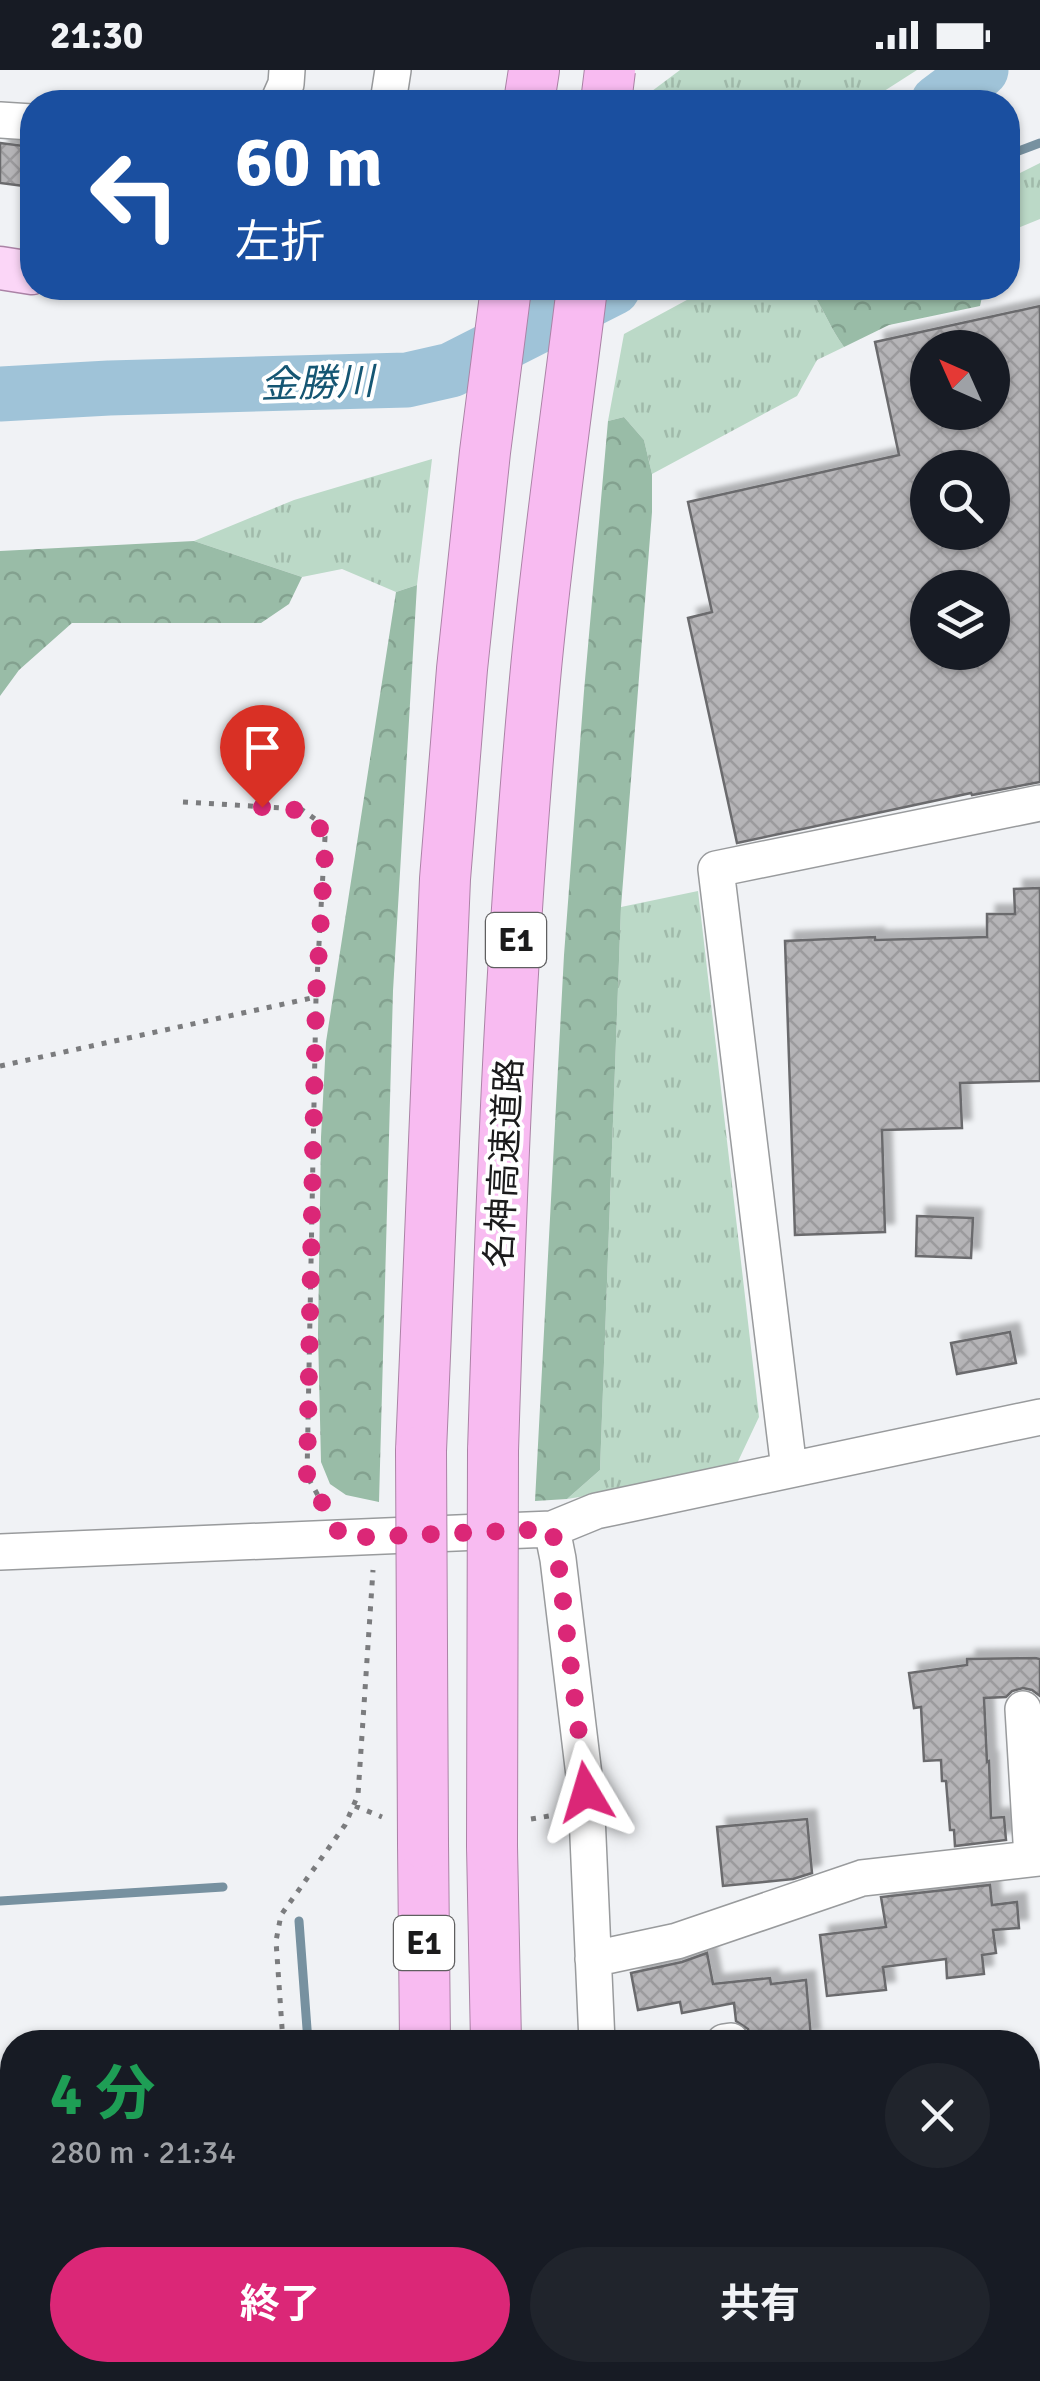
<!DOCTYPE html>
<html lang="ja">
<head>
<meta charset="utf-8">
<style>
	body { margin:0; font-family:Signika,"Noto Sans JP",sans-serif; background:#20242c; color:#f1f3f6; height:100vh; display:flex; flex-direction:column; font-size:38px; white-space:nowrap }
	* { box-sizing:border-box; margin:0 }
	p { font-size:32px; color:#9ea1a6 }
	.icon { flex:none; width:55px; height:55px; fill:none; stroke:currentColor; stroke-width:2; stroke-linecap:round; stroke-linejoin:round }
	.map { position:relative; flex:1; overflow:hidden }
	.drawer { position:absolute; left:0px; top:1960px; width:1040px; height:352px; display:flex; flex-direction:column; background:#171b24; border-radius:40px 40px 0 0; box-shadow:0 2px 8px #0004 }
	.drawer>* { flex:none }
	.banner { position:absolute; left:20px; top:20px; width:1000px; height:210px; border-radius:40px; box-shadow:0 2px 8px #0004; background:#1a4fa0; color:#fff; overflow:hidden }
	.needle { width:65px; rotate:315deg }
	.fabs { position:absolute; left:910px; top:260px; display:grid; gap:20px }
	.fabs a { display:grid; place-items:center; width:100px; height:100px; border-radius:50%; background:#171b24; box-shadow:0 2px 8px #0004; font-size:50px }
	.pin { position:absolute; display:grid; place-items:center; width:85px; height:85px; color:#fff; margin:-102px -42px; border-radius:50% 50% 50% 0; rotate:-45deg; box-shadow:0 0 10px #0007 }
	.pin .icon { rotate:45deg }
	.me { position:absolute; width:110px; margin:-55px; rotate:353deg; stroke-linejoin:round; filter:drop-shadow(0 0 8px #0008) }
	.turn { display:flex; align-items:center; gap:35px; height:210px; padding:0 50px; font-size:45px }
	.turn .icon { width:130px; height:130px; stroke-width:2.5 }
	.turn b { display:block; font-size:70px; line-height:85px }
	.round { display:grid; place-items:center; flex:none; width:105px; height:105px; border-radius:52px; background:#20242c }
	.head { display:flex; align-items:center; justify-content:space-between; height:170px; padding:0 50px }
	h1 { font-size:60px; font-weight:700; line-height:75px; color:#1e9e55 }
	.button { display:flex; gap:20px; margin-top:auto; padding:20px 50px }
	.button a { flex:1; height:115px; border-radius:60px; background:#db2777; color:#fff; font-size:40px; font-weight:700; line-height:115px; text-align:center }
	.button a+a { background:#20242c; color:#f1f3f6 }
	.status { display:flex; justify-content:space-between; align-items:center; height:70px; padding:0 50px; background:#171b24; direction:ltr }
	.status svg { height:28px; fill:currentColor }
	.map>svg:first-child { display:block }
</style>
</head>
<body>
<div class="status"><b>21:30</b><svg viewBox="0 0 49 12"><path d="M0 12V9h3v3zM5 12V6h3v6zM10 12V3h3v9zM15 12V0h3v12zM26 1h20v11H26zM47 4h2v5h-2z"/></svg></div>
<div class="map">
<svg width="1040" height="2311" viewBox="0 0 1040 2311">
	<defs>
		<pattern id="grass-tufts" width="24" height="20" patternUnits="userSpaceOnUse" patternTransform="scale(2.5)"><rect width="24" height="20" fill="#bbd9c7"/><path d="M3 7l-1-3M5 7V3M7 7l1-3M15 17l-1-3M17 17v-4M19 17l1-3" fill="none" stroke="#a0baaa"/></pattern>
		<pattern id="forest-crowns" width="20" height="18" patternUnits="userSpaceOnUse" patternTransform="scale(2.5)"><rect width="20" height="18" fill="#99bca7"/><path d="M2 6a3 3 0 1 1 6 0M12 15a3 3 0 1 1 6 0" fill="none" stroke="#83a18f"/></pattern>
		<pattern id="building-cross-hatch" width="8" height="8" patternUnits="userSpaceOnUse" patternTransform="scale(2.5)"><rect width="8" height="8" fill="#b5b4b7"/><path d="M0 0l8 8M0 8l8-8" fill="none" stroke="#9b9a9d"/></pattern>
		<filter id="shadow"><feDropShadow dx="9" dy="-9" stdDeviation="2.5" flood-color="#0004"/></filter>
	</defs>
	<rect width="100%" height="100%" fill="#f0f2f5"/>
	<path fill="url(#grass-tufts)" d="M 680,0 L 917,0 L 867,32 L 647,32 L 648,24 Z
		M 1040,93 L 1040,149 L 1008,162 L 1008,109 Z
		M 709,218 L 809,218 C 823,237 830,258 844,277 L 817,290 L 797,326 L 652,404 L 644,370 L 624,347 L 608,351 L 624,264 Z
		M 432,389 L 417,515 L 396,522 L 342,499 L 302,507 L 194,471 L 294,430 Z
		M 698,821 L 759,1347 L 733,1402 L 567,1429 L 600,1400 L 621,837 Z"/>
	<path fill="url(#forest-crowns)" d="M 809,218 L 984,218 L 980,236 L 889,255 L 844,277 C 830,258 823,237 809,218 Z
		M 624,347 L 644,370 L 652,404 L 652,442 L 621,837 L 600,1400 L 567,1429 L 535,1431 L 564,885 L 584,621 L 608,351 Z
		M 194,471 L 302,507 L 289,534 L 261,553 L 72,553 L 19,600 L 0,626 L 0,481 Z
		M 417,515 L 393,921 L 379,1432 L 346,1425 L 330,1414 L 321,1392 L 318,1264 L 321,1067 L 326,972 L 396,522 Z"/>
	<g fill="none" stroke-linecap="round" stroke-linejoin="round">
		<path stroke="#7791a0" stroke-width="9" d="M 1008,85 L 1040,73
			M 0,1831 L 223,1817
			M 299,1851 L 308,1972
			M 1028,2172 L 1040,2170
			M 332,2300 L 332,2311"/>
		<path stroke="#9fc3d8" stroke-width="55" d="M 938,32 L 981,0
			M 0,324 L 109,318 L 407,310 L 451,300 L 613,218"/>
	</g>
	<path fill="url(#building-cross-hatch)" stroke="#6b6b6d" stroke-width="2.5" fill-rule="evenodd" filter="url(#shadow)" d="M 0,73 L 32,77 L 32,117 L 0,113 Z
		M 1040,236 L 1040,712 L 972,725 L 971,723 L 737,773 L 688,548 L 712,542 L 688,432 L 899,385 L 875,272 ZM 928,278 L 992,278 L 992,342 L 928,342 ZM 928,398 L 992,398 L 992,462 L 928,462 ZM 928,518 L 992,518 L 992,582 L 928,582 Z
		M 1040,818 L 1040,1011 L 960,1013 L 962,1058 L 882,1060 L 885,1162 L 795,1165 L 785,871 L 875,867 L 875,870 L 987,867 L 987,844 L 1015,844 L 1014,819 Z
		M 917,1146 L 973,1148 L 971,1188 L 916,1186 Z
		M 1010,1262 L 1016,1293 L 957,1304 L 951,1273 Z
		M 1035,1588 L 1040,1589 L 1040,1626 L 1032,1620 L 1023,1618 L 1012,1621 L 1006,1627 L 984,1628 L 987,1692 L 989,1691 L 991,1748 L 1004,1747 L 1006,1770 L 955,1776 L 954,1760 L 950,1760 L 946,1711 L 942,1711 L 941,1690 L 924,1691 L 921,1637 L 914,1638 L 909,1603 L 967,1595 L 967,1589 Z
		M 807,1749 L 812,1803 L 793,1809 L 723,1816 L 717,1757 Z
		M 990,1815 L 992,1835 L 1017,1832 L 1019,1858 L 993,1860 L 996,1883 L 982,1885 L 984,1904 L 947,1908 L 946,1889 L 883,1897 L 886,1920 L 827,1926 L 820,1865 L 886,1857 L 881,1827 Z
		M 707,1883 L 713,1914 L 770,1908 L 771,1914 L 806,1910 L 811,1968 L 752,1972 L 748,1959 L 736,1951 L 734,1933 L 682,1943 L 680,1932 L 638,1940 L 631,1903 L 682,1892 Z"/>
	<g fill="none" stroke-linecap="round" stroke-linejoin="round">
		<g stroke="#999b9d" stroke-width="38">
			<path id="minor" d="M 278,32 L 286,14 L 287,0
				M 388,32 L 393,0
				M 0,50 L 32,52
				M 789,1399 L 716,799 L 1040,733
				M 552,1459 L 558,1489 L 586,1722 L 597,1972
				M 0,1482 L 552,1459 L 596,1441 L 1040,1347
				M 1023,1639 L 1032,1788
				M 593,1889 L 677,1871 L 862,1808 L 1040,1788
				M 724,1972 L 731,1971
				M 1028,2253 L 1040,2256
				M 606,2300 L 606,2311"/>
		</g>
		<g stroke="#ab83a6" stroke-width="45">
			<path id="major" d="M 0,198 L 32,203"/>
		</g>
		<g stroke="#ab83a6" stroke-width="52">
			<path id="highway" d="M 529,32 L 534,0
				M 421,1381 L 445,809 L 462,599 L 485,382 L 506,218
				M 493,1381 C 501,1124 511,866 535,609 C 547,478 566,348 582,218
				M 423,1773 L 425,1972
				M 492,1776 L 496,1972
				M 440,2300 L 441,2311
				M 510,2300 L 511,2311"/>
		</g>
		<path stroke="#7b7c7e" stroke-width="5" stroke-dasharray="5 8" stroke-linecap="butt" d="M 183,732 L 301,739 L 315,749 L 325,767 L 316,927
			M 0,996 L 316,927 L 307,1406 L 324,1436
			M 355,1736 L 382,1747
			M 531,1749 L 555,1745
			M 283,1972 L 276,1871 L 281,1845 L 345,1755 L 358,1725 L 373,1500
			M 306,2300 L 307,2311"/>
		<use href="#minor" stroke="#fff" stroke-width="35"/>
		<use href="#major" stroke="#fbd6f7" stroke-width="42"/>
		<use href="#highway" stroke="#f8bbf1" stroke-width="50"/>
		<g stroke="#ab83a6" stroke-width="52" stroke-linecap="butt">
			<path id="highway-bridge" d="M 606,32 L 610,0
				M 421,1381 L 423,1773
				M 492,1776 L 493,1381"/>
		</g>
		<use href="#highway-bridge" stroke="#f8bbf1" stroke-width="50"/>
	</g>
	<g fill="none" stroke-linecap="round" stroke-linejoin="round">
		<path stroke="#db2777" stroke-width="18" stroke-dasharray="0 32.4" d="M 262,737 C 295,739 306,736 326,767 L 316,927 L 307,1406 L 342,1468 L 552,1459 L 558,1490 L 586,1722"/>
	</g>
	<g text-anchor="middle" stroke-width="8" stroke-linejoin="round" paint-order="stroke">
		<g fill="#fff" stroke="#5f5f60" stroke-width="2.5">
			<rect x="486" y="843" width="60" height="54" rx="8"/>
			<rect x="394" y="1846" width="60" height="54" rx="8"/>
		</g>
		<g font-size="32" font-weight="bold" fill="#1b1b1c">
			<text x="516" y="881">E1</text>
			<text x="424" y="1884">E1</text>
		</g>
		<g font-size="35" fill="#1b1b1c" stroke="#fff">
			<text transform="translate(504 1093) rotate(-87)" y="12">名神高速道路</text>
		</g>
		<g font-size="38" font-style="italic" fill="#155673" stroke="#fff">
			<text transform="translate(317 313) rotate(-2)" y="13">金勝川</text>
		</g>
	</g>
</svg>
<div class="fabs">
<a><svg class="needle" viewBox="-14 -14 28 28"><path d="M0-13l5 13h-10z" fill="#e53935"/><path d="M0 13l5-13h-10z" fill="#9ea1a6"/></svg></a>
<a><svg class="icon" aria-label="search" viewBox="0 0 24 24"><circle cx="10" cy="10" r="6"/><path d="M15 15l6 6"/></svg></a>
<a><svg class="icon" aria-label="layers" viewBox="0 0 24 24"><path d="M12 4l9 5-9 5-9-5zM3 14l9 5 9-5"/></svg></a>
</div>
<div class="pin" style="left:262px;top:737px;background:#d93025"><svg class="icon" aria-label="arrive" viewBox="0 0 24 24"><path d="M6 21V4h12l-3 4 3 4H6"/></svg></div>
<svg class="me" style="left:586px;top:1722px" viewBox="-20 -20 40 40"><path d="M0-17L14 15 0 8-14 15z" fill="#db2777" stroke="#fff" stroke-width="4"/></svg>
<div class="banner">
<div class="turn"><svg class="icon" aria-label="left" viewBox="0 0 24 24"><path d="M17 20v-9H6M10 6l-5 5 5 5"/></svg><div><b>60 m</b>左折</div></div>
</div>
<section class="drawer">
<div class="head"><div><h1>4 分</h1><p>280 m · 21:34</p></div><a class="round"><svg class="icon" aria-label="close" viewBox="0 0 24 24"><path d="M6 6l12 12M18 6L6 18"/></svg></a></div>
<div class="button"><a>終了</a><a>共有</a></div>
</section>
</div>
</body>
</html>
